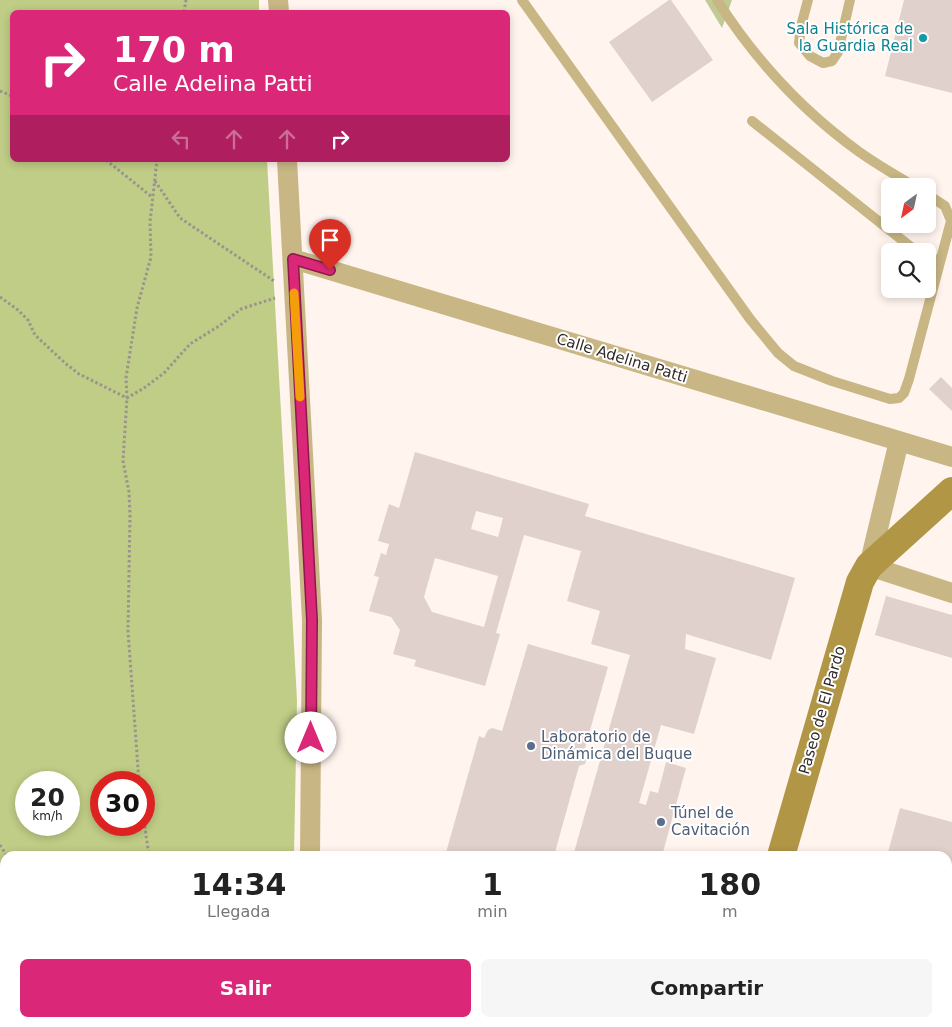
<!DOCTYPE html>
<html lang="es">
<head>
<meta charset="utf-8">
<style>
	body { margin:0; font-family:"DejaVu Sans",sans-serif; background:#f6f6f6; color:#222; height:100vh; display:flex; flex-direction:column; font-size:19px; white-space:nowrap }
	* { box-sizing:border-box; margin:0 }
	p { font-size:16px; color:#767676 }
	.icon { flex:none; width:28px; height:28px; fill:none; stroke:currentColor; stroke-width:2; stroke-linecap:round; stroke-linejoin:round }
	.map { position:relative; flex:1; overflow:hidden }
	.details { position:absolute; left:0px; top:851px; width:952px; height:176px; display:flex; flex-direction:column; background:#fff; border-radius:15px 15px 0 0; box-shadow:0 2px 8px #0003 }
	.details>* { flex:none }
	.banner { position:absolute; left:10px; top:10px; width:500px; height:152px; border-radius:8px; box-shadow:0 2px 8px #0003; background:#db2777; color:#fff; overflow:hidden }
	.needle { width:32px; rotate:213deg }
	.fabs { position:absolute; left:881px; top:178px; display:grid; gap:10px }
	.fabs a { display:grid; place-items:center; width:55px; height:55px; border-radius:8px; background:#fff; box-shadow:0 2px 8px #0003; font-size:25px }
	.speed { position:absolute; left:15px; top:771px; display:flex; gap:10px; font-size:25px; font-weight:700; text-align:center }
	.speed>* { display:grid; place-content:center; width:65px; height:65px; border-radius:50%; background:#fff; box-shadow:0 2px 8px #0003; line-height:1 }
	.speed small { font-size:12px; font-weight:400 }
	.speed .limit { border:8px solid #d22; background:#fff; color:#111 }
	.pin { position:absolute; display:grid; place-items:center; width:42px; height:42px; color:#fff; margin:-51px -21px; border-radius:50% 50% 50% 0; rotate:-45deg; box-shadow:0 0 5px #0007 }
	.pin .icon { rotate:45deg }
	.me { position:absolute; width:55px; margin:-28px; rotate:0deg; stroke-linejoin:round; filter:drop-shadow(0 0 4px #0008) }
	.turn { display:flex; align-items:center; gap:18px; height:105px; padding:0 20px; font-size:22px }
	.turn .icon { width:65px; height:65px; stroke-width:2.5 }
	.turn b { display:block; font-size:35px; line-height:42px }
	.lanes { display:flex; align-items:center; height:48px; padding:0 20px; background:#0003; justify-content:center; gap:25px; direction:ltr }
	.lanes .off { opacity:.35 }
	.eta { display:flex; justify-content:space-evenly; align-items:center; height:85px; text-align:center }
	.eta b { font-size:30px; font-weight:800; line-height:35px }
	.cta { display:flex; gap:10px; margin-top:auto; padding:10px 20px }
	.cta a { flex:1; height:58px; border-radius:8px; background:#db2777; color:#fff; font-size:20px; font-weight:800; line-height:58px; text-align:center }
	.cta a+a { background:#f6f6f6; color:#222 }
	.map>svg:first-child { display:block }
</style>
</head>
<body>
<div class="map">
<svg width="952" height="1027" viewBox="0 0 952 1027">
	<rect width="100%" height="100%" fill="#fff4ee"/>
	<path fill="#c0ca96" d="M 705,0 L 732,0 L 722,28 Z"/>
	<path fill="#bfcd86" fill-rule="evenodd" d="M 0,0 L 259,0 L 259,12 L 12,12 L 12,160 L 267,160 L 297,700 L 294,856 L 5,856 L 5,1022 L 290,1022 L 290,1027 L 0,1027 ZM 26,782 L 69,782 L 69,825 L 26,825 ZM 101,782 L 144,782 L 144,825 L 101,825 Z"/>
	<path fill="#e1d1cd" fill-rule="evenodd" d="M 669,0 L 671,0 L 713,60 L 652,102 L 609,42 Z
		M 904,0 L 952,0 L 952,93 L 885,76 Z
		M 941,377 L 952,388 L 952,411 L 929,389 Z
		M 415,452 L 589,504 L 585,516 L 795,578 L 771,660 L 686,634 L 685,649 L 716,658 L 694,734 L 661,725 L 639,803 L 646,805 L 650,791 L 658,793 L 666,762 L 686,768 L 662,856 L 573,856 L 630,655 L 591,644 L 600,611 L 567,601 L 581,551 L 524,535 L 496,633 L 500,634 L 485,686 L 414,666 L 416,660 L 393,654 L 400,630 L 391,617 L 369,611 L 379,577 L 374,576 L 381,553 L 386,555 L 389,544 L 378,541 L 389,504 L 399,508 ZM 476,511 L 503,518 L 498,537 L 471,529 ZM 435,558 L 498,576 L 484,627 L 432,612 L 424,597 Z
		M 886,596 L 952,615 L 952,658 L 875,635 Z
		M 528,644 L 608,667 L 583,755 L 587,758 L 585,764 L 579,766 L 554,856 L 445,856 L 479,736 L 484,738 L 488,730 L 492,728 L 502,731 Z
		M 900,808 L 952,822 L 952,884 L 948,882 L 948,856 L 887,856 Z
		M 948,904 L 952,905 L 952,987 L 948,986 Z
		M 948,1006 L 952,1007 L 952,1015 L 949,1027 L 838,1027 L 839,1022 L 948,1022 Z
		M 398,1022 L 507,1022 L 506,1027 L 397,1027 Z
		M 526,1022 L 577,1022 L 576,1027 L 524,1027 Z"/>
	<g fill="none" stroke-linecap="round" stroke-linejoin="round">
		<path stroke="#9b938e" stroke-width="3" stroke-dasharray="2.5 2.5" stroke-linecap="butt" d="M 184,12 L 186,0
			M 0,91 L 12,96
			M 106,160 L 152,197
			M 155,181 L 180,218 L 274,281
			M 0,297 L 18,310 L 28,320 L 35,335 L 65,363 L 79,374 L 127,398 L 144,388 L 164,373 L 190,344 L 219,326 L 241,309 L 275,298
			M 139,782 L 128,631 L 130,515 L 129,492 L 123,461 L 127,398 L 126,378 L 137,308 L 151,257 L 150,222 L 157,160
			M 144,821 L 149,856
			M 0,845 L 7,856
			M 92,1022 L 94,1027
			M 146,1027 L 146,1022"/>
		<path stroke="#c8b684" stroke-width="10" d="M 522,0 L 750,319 L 778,353 L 794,366 L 832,381 L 890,399 L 899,398 L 904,393 L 909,379 L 951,221 L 945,206 L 928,195
			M 717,0 C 754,58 803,111 858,151 C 876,164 895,175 914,186
			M 808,0 L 801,26 L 799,43 L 810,56 L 823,63 L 832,61 L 838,52 L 850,0
			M 752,121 L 916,251
			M 928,256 L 940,262"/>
		<path stroke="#c8b684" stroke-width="20" d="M 278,0 L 279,12
			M 287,160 L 312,620 L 310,856
			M 293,259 L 952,457
			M 899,441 L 869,566 L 952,593
			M 309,1027 L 309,1022"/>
		<path stroke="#b19646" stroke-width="28" d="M 781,856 L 860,582 L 869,566 L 952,491
			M 732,1027 L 733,1022"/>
	</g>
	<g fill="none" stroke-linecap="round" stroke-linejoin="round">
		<g stroke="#8e194d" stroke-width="12">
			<path id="route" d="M 311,738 L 312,620 L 293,259 L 330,270"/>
		</g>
		<use href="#route" stroke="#db2777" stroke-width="9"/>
		<path stroke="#f59e0b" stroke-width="9" d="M 294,293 L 300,397"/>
	</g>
	<circle fill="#0f9aa8" stroke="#fff" stroke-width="2" cx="923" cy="38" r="5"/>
	<g fill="#5c6f8a" stroke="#fff" stroke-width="2">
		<circle cx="531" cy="746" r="5"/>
		<circle cx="661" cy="822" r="5"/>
	</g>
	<g text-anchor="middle" stroke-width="4" stroke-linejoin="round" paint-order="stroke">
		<g font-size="15" fill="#0d838f" stroke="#fff" text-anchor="end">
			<text x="913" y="34">Sala Histórica de<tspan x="913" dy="17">la Guardia Real</tspan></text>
		</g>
		<g font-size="15" fill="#2f2a27" stroke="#fff">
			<text transform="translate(622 358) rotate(17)" y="5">Calle Adelina Patti</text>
			<text transform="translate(822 710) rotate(-74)" y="5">Paseo de El Pardo</text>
		</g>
		<g font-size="15" fill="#4e5e75" stroke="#fff" text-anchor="start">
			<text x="541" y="742">Laboratorio de<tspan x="541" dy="17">Dinámica del Buque</tspan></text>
			<text x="671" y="818">Túnel de<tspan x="671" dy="17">Cavitación</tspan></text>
		</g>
	</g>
</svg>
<div class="fabs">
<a><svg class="needle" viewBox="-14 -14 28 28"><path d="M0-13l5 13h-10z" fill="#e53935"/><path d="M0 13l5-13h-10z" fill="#767676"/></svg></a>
<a><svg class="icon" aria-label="search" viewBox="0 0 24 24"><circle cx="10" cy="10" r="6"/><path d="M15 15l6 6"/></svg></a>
</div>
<div class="speed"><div>20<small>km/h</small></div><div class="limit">30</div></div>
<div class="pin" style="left:330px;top:270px;background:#d93025"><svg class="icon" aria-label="arrive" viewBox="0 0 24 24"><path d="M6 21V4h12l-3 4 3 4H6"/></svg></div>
<svg class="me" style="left:311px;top:738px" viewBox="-20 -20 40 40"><circle r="19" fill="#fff"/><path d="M0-13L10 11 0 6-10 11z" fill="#db2777"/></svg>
<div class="banner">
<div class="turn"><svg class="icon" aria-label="right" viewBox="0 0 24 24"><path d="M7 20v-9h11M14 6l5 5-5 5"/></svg><div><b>170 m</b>Calle Adelina Patti</div></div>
<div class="lanes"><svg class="icon off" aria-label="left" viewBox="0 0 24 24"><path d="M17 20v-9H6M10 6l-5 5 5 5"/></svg><svg class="icon off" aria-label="ahead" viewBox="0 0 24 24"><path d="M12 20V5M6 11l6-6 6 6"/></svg><svg class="icon off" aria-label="ahead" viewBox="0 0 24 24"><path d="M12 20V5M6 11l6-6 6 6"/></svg><svg class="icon" aria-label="right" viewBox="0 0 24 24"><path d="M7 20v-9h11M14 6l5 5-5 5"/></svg></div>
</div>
<section class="details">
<div class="eta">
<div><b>14:34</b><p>Llegada</p></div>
<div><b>1</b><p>min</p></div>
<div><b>180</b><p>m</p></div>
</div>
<div class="cta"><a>Salir</a><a>Compartir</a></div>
</section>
</div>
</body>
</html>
